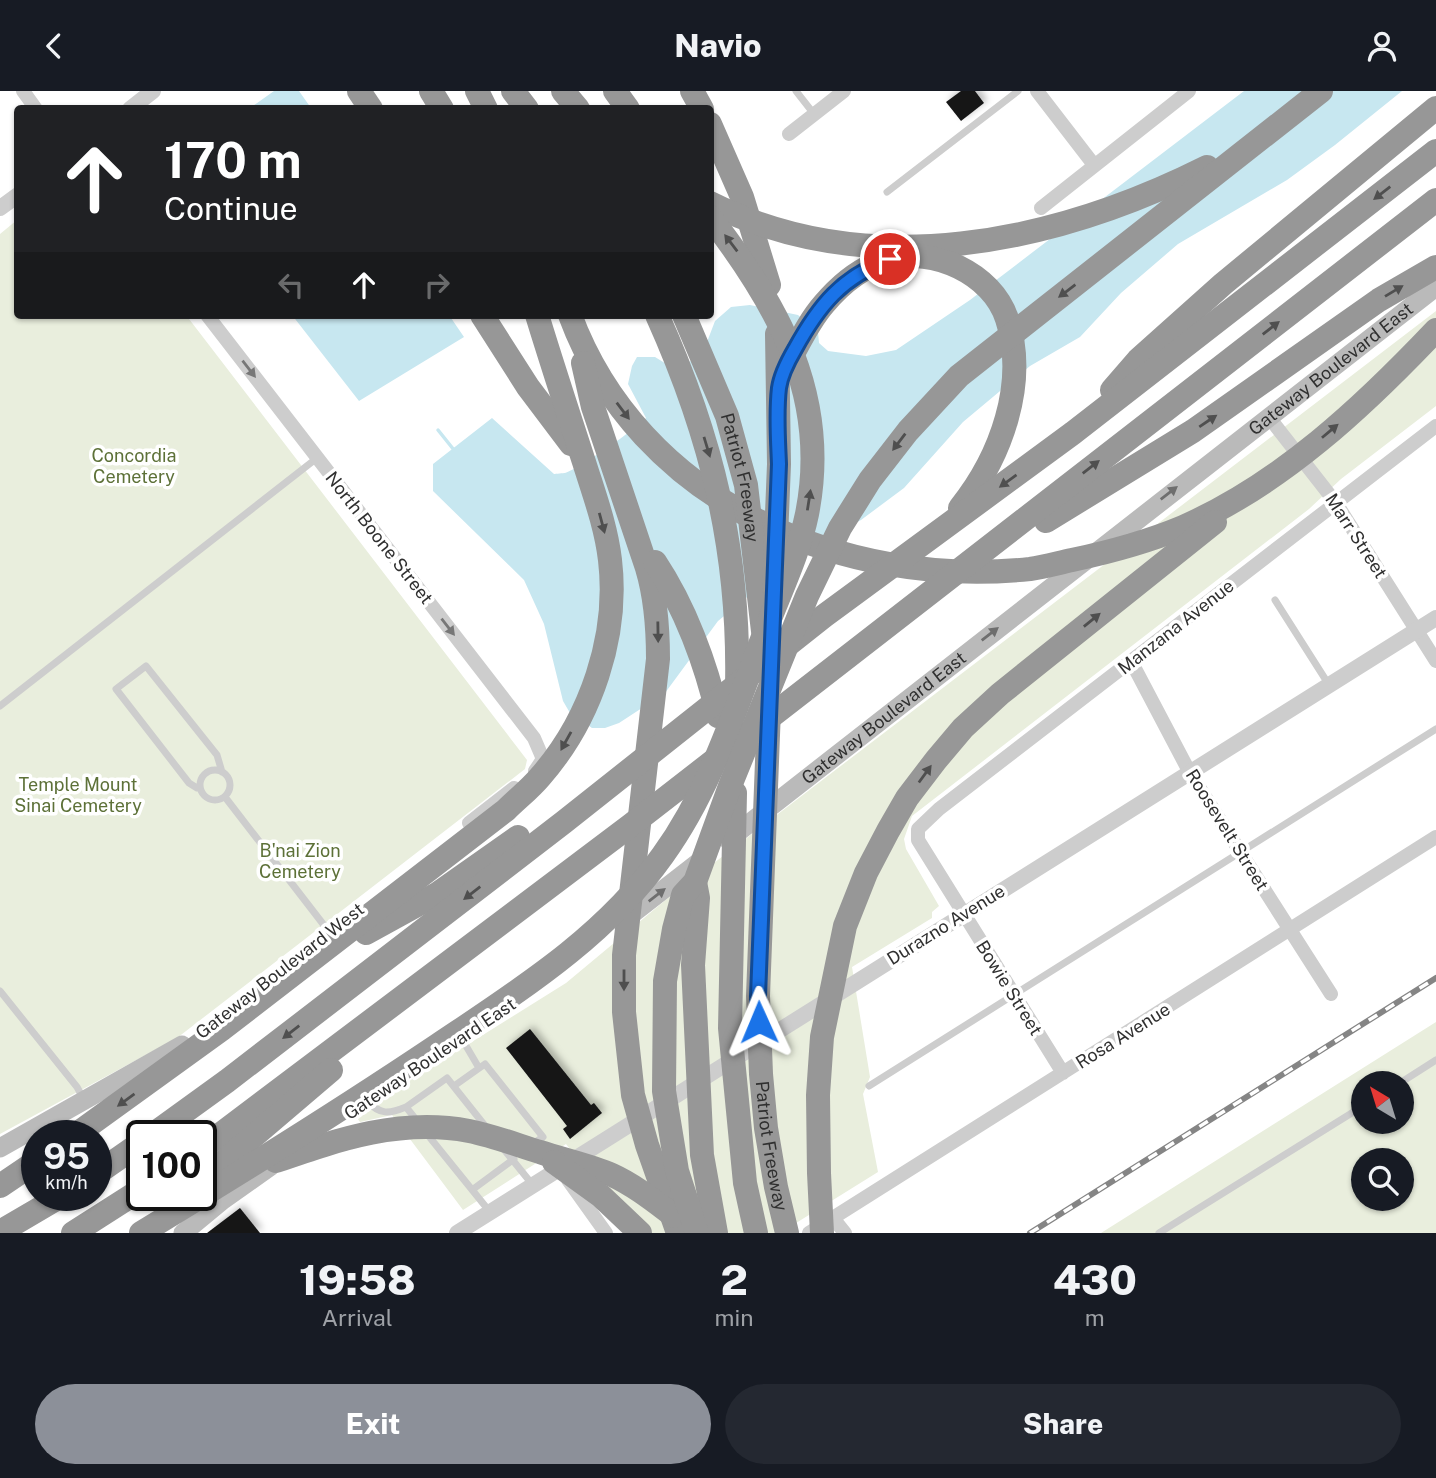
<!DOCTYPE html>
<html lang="en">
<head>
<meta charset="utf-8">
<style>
	body { margin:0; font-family:"Public Sans",sans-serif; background:#242831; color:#f1f3f6; height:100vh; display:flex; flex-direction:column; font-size:26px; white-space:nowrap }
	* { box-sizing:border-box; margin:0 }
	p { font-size:23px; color:#9ea1a6 }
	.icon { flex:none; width:38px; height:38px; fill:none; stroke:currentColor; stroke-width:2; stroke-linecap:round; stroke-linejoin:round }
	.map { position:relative; height:1142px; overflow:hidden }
	.drawer { display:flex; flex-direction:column; background:#171b24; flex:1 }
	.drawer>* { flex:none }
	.hud { position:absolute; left:14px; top:14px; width:700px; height:214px; border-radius:7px; box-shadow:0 2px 5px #0004; background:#202124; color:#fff; overflow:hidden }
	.needle { width:46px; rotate:322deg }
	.controls { position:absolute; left:1351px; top:980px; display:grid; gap:14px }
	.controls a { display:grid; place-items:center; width:63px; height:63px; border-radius:50%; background:#171b24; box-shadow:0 2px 5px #0004; font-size:35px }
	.speed { position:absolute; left:21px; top:1029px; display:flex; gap:14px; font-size:35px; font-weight:700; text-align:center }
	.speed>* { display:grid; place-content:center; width:91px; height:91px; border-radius:50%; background:#171b24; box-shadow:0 2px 5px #0004; line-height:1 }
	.speed small { font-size:18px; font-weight:400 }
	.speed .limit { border:4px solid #111; border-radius:10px; background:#fff; color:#111 }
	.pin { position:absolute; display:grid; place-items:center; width:60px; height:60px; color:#fff; margin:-30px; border:4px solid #fff; border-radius:50%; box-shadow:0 2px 7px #0007 }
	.me { position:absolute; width:77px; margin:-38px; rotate:359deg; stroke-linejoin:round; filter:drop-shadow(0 0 5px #0008) }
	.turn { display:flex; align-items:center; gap:24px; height:147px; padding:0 35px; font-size:32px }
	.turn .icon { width:91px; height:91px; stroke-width:2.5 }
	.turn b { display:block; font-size:49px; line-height:60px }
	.lanes { display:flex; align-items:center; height:66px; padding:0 35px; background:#0003; justify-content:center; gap:35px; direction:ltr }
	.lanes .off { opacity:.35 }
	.eta { display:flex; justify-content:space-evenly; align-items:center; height:119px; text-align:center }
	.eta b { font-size:42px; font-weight:800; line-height:49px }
	.action { display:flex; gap:14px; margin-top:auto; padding:14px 35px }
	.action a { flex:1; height:80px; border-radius:42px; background:#8c9099; color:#fff; font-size:28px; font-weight:800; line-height:80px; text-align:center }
	.action a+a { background:#242831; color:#f1f3f6 }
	header { display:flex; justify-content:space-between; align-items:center; height:91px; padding:0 35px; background:#171b24; font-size:32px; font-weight:800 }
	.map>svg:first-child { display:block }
</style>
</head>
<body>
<header><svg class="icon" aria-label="back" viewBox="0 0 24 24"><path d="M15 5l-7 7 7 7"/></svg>Navio<svg class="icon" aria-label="person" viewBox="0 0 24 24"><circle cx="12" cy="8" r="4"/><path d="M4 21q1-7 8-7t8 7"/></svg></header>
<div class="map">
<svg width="1436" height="1142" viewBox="0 0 1436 1142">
	<defs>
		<filter id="shadow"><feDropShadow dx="3.5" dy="-3.5" stdDeviation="3.5" flood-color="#0004"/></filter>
	</defs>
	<rect width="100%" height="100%" fill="#fff"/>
	<path fill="#e9eedd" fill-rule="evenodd" d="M 17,129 L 18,224 L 186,224 L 527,669 L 525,678 L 177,947 L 0,1043 L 0,143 Z
		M 1436,220 L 1436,315 L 1341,388 L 1309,418 L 912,725 L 904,748 L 906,758 L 939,815 L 932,821 L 932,827 L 852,876 L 870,986 L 863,1003 L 878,1081 L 780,1142 L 633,1142 L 566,1053 L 463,1119 L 392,1024 L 360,1031 L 355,1024 L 566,892 L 668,807 Z
		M 1436,931 L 1436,1142 L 1101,1142 ZM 1363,992 L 1402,992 L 1402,1031 L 1363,1031 ZM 1363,1069 L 1402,1069 L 1402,1108 L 1363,1108 Z"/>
	<path fill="#c7e7f0" d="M 274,0 L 299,0 L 311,17 L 250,17 Z
		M 1244,0 L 1402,0 L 1335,54 L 1287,89 L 1178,153 L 1121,202 L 1080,246 L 1030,275 L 963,331 L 904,397 L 861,429 L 802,461 L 718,530 L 665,602 L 619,632 L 605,637 L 592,637 L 570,622 L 563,610 L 544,533 L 524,489 L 433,400 L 433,373 L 492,327 L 554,383 C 555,383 564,382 565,382 C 580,377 636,338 646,327 L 628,293 L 632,275 L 637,266 L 655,266 L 668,274 L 692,270 L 707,251 L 715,230 L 731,216 L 750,214 L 798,224 L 818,241 L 819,252 L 828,260 L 866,265 L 896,259 L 970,209 Z
		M 292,224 L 449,224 L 464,246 L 359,310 Z"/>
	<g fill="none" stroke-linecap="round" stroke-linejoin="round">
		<path stroke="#c7e7f0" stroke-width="3.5" d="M 438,339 L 454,359"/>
	</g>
	<path fill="#171717" filter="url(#shadow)" d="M 961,0 L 975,0 L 984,12 L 961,30 L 946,11 Z
		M 530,938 L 591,1014 L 594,1012 L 602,1022 L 570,1048 L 563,1038 L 567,1035 L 506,957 Z
		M 240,1117 L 260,1142 L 207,1142 Z"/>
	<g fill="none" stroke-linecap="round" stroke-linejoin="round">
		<path stroke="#cdcdcd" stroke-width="7" d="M 796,0 L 814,23
			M 887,101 L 1018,0
			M 1275,509 L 1329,594
			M 0,615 L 317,367
			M200 694a15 15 0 1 1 30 0a15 15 0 1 1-30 0Z
			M 200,696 L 197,697 L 189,692 L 116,598 L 146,575 L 217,664 L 222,681
			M 225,706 L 330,842
			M 0,900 L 77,996 L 83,1007
			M 462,948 L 479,977
			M 1400,992 L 1436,969
			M 454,995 L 485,973 L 543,1046 L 534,1052
			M 869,995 L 1436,638
			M 367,1010 C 380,1024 389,1023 406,1016
			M 418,1031 L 406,1016 L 447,987 L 486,1036
			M 427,1043 L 490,1121
			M 502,1056 L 532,1093
			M 472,1099 L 514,1068
			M 1159,1142 L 1363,1015"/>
		<path stroke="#cdcdcd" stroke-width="14" d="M 23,0 L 36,18
			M 1037,0 L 1094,74
			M 789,43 L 844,0
			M 1041,117 L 1189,0
			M 207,224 L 534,647 L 543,668 L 535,680
			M 1268,325 L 1336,412 L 1436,570
			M 1131,570 L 1190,682 L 1331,903
			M 469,732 L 514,697
			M 1063,982 L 918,749 L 918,738 L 939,718 L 1436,335
			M 568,1089 L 606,1142
			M 833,1127 L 845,1142
			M 809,1142 L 1436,746"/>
		<path stroke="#cdcdcd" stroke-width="16" d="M 130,18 L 153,0
			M 0,117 L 18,104
			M 457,1142 L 1436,527"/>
		<g stroke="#bababa" stroke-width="19">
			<path id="s1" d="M 728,749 L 1436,196"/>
			<path d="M 623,830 L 704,767"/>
			<path d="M 0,1057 L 182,954"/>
			<path d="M 183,1142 L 223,1109 L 271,1075"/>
		</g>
		<g stroke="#979797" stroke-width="24">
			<path d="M 359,0 L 371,18"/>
			<path d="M 431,0 L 442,18"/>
			<path d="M 477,0 L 486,18"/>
			<path d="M 513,0 L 527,18"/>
			<path d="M 563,0 L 578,18"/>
			<path d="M 615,0 L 628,18"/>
			<path d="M 692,0 L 702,18"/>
			<path d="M 710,33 L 742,106 L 769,194"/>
			<path d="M 710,112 C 870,192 1055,152 1207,76"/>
			<path d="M 482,224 L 528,296 L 571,353"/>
			<path d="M 570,224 C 639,410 841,498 1030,478 C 1044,476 1058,472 1072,469 C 1110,461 1147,451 1183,436 C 1281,393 1363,316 1436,239"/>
			<path d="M 657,224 C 712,346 740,461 737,596"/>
			<path id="s2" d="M 684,224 L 727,325 L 746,394 L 763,540"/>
			<path d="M 583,272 L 593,316 L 647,477 C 656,507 658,536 658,568 L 624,864 L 624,921 L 633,1004 L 647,1054 L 678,1142"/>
			<path d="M 788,272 C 799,252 809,230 824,213 C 841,193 863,175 889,168 C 933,156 992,182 1007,228 C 1028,292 1001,366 960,417"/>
			<path d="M 1112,299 L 1138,269 L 1223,193 L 1436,17"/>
			<path d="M 1046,430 L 1193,340 L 1379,209 L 1436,176"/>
			<path d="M 655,471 C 685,516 706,573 718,625"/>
			<path d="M 774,497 L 779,373 L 777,243"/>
			<path id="s3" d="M 769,618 L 758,905 L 761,983 L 766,1037 L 776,1096 L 787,1142"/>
			<path d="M 735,702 L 730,937 L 745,1092 L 756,1142"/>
			<path d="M 695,791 L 698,807 L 693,874 L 702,1064 L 716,1142"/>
			<path d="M 366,842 L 437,803 L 518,746"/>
			<path d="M 74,1045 L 222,938 L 506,719 C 517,708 530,698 540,686 C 591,628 619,545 610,469 C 606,435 594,403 584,371 C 568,322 552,273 537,224"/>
			<path d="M 151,1045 L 227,990 L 564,731 L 824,525 L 1073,342 L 1436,60"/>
			<path d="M 201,1058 L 631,734 L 1436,109"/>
			<path d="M 276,1070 C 340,1048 401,1027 469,1040 C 494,1045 517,1054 540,1061 C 564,1069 589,1074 612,1084 C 634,1094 654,1110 674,1125"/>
			<path d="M 554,1071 L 601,1105 L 640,1142"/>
			<path d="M 96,1083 L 142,1051"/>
			<path d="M 201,1090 L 331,979"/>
			<path d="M 0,1095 L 37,1070"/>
			<path d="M 0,1141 L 63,1104"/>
			<path d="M 73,1142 L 142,1098"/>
			<path d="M 141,1142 C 242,1081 341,1019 438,954 C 520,899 605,846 663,764 C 712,696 736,615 766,538 C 780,501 799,462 807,423 C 830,307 779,215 710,126"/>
			<path d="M 697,1142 L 677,1080 L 664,1000 L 665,890 L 674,838 L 683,804 L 695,791 L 730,695 L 807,505 L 840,437 L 870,389 L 908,340 L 959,285 L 1321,0"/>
			<path d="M 822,1142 L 819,1082 L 818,1004 L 822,946 L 845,835 L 866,782 L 888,740 L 907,707 L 936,669 L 963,637 L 1000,603 L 1215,431"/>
		</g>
		<g stroke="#858585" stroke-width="6">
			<path id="rail" d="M 1030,1142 L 1436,887"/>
		</g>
		<use href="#rail" stroke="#fff" stroke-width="3.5" stroke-dasharray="10" stroke-linecap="butt"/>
	</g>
	<defs><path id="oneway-solid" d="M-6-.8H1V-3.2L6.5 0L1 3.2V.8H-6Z" transform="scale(1.75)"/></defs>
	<g fill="#4f4f4f">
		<use href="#oneway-solid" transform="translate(1382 102) rotate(142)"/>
		<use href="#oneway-solid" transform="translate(731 152) rotate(-127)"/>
		<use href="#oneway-solid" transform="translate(1067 200) rotate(143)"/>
		<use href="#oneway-solid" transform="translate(1394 200) rotate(-31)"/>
		<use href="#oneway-solid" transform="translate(1271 237) rotate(-38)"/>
		<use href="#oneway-solid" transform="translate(623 320) rotate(53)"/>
		<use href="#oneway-solid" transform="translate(1208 330) rotate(-34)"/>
		<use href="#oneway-solid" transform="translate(1330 340) rotate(-40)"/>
		<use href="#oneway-solid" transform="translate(899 351) rotate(127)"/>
		<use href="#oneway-solid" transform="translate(707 356) rotate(73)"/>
		<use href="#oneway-solid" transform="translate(1091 376) rotate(-38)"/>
		<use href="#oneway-solid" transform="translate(1008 390) rotate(144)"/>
		<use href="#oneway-solid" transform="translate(809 409) rotate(-81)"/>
		<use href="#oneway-solid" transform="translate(602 432) rotate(75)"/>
		<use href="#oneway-solid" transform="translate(1092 529) rotate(-39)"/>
		<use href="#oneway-solid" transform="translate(658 541) rotate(89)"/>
		<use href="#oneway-solid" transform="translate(566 650) rotate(119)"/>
		<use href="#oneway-solid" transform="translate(925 683) rotate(-54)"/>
		<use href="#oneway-solid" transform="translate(472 802) rotate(142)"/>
		<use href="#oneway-solid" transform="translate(624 889) rotate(90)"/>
		<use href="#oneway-solid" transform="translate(291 941) rotate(142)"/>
		<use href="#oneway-solid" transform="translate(126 1009) rotate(144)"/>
	</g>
	<g fill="#777">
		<use href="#oneway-solid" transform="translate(249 278) rotate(52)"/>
		<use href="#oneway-solid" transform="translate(448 536) rotate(52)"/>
	</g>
	<g fill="#6e6e6e">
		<use href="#oneway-solid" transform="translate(1169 402) rotate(-38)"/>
		<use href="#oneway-solid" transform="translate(990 543) rotate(-38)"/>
		<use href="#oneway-solid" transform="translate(657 804) rotate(-38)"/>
	</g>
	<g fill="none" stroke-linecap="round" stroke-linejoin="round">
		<g stroke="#114b97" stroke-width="18">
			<path id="route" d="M 759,931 L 758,905 L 779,373 C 778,348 776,322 779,297 C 781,283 788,270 795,258 C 819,214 842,186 890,168"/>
		</g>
		<use href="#route" stroke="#1a73e8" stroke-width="12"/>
	</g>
	<g text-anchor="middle" stroke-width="7" stroke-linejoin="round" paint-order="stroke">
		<g font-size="18" fill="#303030" stroke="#fff">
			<text dy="6" stroke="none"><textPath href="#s1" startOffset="765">Gateway Boulevard East</textPath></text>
			<text dy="6" stroke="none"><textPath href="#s2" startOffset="173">Patriot Freeway</textPath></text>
			<text transform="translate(1356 445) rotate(57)" y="6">Marr Street</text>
			<text transform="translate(379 447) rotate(52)" y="6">North Boone Street</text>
			<text transform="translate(1176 536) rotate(-38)" y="6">Manzana Avenue</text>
			<text dy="6" stroke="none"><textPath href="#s1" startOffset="198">Gateway Boulevard East</textPath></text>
			<text transform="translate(1227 739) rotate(58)" y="6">Roosevelt Street</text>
			<text transform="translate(946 834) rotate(-32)" y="6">Durazno Avenue</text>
			<text transform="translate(280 880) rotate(-38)" y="6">Gateway Boulevard West</text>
			<text transform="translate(1009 897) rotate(58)" y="6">Bowie Street</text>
			<text transform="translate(1123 945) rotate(-32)" y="6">Rosa Avenue</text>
			<text transform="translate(430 968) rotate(-34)" y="6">Gateway Boulevard East</text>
			<text dy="6" stroke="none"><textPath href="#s3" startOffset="438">Patriot Freeway</textPath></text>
		</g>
		<g font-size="18" fill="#5d7138" stroke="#fff">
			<text x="134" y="371">Concordia<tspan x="134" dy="21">Cemetery</tspan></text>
			<text x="78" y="700">Temple Mount<tspan x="78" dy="21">Sinai Cemetery</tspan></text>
			<text x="300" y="766">B'nai Zion<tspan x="300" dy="21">Cemetery</tspan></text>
		</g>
	</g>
</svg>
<div class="controls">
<a><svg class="needle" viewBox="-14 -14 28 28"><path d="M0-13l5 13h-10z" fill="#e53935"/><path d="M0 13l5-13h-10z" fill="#9ea1a6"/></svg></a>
<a><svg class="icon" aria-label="search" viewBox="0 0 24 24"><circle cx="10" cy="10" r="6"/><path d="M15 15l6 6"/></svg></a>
</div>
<div class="speed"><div>95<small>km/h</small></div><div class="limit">100</div></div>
<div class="pin" style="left:890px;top:168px;background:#d93025"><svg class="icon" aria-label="arrive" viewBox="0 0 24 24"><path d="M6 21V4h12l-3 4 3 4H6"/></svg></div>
<svg class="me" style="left:759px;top:931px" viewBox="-20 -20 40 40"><path d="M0-17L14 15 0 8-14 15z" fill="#1a73e8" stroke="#fff" stroke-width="4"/></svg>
<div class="hud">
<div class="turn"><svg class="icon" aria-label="ahead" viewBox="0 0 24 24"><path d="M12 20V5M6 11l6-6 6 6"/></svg><div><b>170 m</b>Continue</div></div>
<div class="lanes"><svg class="icon off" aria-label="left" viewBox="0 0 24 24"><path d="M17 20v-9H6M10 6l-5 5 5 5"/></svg><svg class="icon" aria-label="ahead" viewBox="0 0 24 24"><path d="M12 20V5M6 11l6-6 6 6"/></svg><svg class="icon off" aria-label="right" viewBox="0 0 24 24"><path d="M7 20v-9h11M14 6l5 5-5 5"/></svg></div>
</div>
</div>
<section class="drawer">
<div class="eta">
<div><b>19:58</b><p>Arrival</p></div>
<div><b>2</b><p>min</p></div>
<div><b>430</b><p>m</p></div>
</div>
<div class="action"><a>Exit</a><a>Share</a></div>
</section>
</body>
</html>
